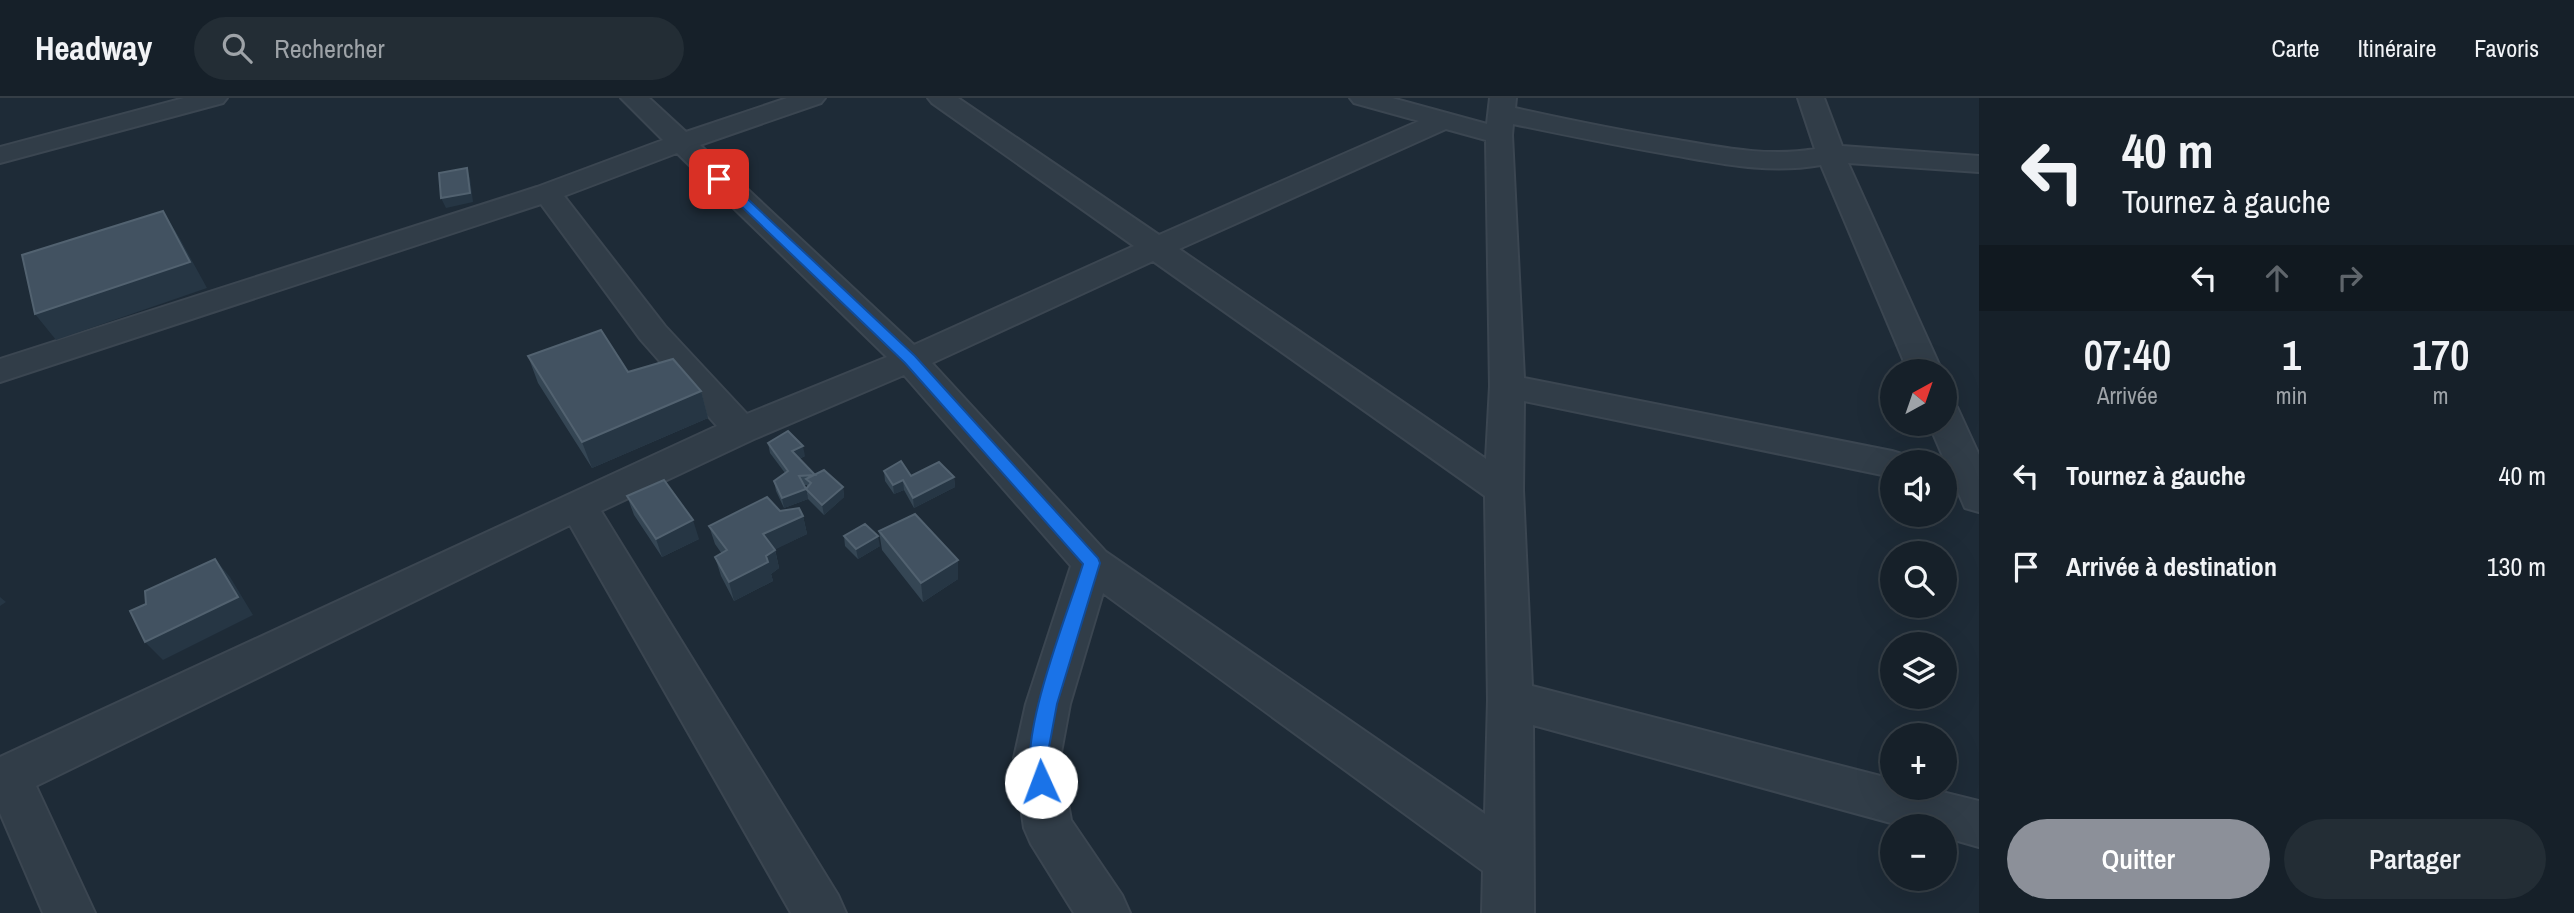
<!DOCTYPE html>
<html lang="fr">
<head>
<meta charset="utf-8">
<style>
	body { margin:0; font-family:"Archivo Narrow",sans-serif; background:#232d35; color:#f1f3f6; height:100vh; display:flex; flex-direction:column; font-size:26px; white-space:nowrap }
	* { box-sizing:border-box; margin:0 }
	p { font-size:23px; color:#9ea3a8 }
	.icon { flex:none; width:38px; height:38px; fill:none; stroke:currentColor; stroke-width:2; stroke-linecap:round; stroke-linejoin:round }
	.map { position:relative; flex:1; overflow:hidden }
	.details { display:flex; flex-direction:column; background:#162029; width:595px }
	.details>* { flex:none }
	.banner { background:#162029; color:#f1f3f6; overflow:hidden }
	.needle { width:46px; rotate:40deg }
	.buttons { position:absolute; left:1880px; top:261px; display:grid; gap:14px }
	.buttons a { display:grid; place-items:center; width:77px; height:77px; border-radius:50%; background:#162029; box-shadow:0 7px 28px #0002,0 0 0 2px #353e46; font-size:35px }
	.pin { position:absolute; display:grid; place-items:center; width:60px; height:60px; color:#fff; margin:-30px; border-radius:14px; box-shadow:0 4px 10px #0006 }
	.me { position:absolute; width:77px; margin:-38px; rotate:358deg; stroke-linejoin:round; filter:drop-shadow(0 0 5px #0008) }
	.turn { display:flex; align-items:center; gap:24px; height:147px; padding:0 28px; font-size:32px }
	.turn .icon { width:91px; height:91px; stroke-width:2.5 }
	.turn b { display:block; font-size:49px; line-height:60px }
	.lanes { display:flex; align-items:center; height:66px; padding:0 28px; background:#0003; justify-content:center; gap:35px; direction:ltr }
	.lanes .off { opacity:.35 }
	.eta { display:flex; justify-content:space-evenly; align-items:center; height:119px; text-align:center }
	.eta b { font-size:42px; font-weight:600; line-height:49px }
	.action { display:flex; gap:14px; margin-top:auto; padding:14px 28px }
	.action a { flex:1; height:80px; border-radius:42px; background:#8c9099; color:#fff; font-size:28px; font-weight:600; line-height:80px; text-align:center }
	.action a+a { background:#232d35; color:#f1f3f6 }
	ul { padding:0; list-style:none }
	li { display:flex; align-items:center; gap:21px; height:91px; padding:0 28px }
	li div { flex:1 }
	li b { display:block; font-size:26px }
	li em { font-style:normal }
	header { display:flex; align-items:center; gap:42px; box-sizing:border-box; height:98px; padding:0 35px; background:#162029; border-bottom:2px solid #353e46 }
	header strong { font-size:33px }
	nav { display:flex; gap:38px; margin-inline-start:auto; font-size:24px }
	.search { width:490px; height:63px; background:#232d35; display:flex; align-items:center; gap:18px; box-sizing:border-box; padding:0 24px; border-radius:38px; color:#9ea3a8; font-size:26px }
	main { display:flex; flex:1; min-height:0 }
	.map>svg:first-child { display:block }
</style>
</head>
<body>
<header>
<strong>Headway</strong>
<div class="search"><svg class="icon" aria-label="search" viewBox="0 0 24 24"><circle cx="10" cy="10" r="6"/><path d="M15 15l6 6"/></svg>Rechercher</div>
<nav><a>Carte</a><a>Itinéraire</a><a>Favoris</a></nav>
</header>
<main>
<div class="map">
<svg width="1979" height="815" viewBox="0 0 1979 815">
	<rect width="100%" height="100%" fill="#1e2b37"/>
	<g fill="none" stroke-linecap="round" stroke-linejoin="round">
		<g stroke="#3b4651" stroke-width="4">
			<path id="minor" d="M 184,0 L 227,0 L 223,5 L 0,65 L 0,49 Z
				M 621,0 L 649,0 L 686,34 L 787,0 L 825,0 L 821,5 L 700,47 L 914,247 L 1134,148 L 932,5 L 928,0 L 958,0 L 1159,137 L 1419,23 L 1354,5 L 1350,0 L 1392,0 L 1487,26 L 1490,0 L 1516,0 L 1515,10 C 1569,22 1623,33 1678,42 C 1724,50 1769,59 1815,51 L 1798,0 L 1824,0 L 1842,48 L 1979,58 L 1979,74 L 1848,65 L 1942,273 L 1908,273 L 1821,67 C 1769,76 1724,66 1672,57 C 1619,48 1566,37 1513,26 L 1512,37 L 1524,280 L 1892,353 L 1905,357 L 1909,364 L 1892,364 L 1892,379 L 1524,303 L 1523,392 L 1532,588 L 1892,681 L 1892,690 L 1926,690 L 1979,703 L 1979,749 L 1944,739 L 1944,728 L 1902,728 L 1533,627 L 1534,815 L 1482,815 L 1483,773 L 1103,495 L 1070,606 L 1060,660 L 1071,722 L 1122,797 L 1130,815 L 1074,815 L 1031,746 L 1024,730 L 1014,660 L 1026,606 L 1071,468 L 904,277 L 754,341 L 601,413 L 838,797 L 846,815 L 791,815 L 570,427 L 36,688 L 95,815 L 43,815 L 0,715 L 0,659 L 717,328 L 641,242 L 541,106 L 0,284 L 0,261 L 537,89 L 663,42 ZM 1446,31 L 1486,42 L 1490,288 L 1486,361 L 1179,151 ZM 677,55 L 887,259 L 747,316 L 665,228 L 564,98 ZM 1153,163 L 1485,398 L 1488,602 L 1485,716 L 1106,454 L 932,265 Z
				M 1944,306 L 1957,309 L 1979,357 L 1979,414 L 1965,410 L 1929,326 L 1944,326 Z"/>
		</g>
		<use href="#minor" fill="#313d48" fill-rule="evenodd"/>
	</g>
	<path fill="#354654" d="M 528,258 L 628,274 L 701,293 L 708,320 L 592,370 L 538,285 Z
		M 768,345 L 805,358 L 799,361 L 814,377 L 843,389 L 844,399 L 824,417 L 808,401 L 806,391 L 807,389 L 807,387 L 804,387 L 808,401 L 784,410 L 776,393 L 774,383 L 785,375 L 770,355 Z
		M 884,373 L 911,378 L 954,379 L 955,389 L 914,410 L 904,392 L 894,396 L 885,383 Z
		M 627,398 L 699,441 L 662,459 L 634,417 Z
		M 803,418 L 807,436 L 775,451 L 779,470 L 771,476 L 773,483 L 734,503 L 721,478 L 715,459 L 722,456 L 715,446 L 709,428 Z
		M 879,433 L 958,481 L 923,504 L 882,452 Z
		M 844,438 L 880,448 L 858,461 L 845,448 Z"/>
	<path fill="#263644" d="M 467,70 L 470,80 L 473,104 L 446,110 L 441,100 Z
		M 163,113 L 179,139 L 207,190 L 56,242 L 35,216 Z
		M 701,293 L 708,320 L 592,370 L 582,344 Z
		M 803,348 L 805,358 L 794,363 L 792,353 Z
		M 954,379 L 955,389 L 914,410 L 913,400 Z
		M 903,382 L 904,392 L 894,396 L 893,387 Z
		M 843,389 L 844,399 L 824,417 L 822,407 Z
		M 806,391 L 808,401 L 784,410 L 782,400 Z
		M 803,418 L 807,436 L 768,455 L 763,436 Z
		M 693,422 L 699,441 L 662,459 L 656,441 Z
		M 878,438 L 880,448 L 858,461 L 856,451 Z
		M 775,452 L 779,470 L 771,476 L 773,483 L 734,503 L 729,484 Z
		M 215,461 L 230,479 L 253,517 L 163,562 L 145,544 Z
		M 958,462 L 958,481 L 923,504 L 921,485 Z
		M 0,499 L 6,504 L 0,508 Z"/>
	<path fill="#425261" stroke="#526270" stroke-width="2" d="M 467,70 L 470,95 L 441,100 L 439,75 Z
		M 163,113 L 190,164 L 35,216 L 22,157 Z
		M 601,232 L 628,274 L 673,261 L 701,293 L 582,344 L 528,258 Z
		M 788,333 L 803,348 L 792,353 L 815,377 L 799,378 L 806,391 L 782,400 L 774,383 L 788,373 L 768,345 Z
		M 901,363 L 911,378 L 939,364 L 954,379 L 913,400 L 903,382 L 893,387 L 884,373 Z
		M 824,372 L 843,389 L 822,407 L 806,391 L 811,385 L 806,381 Z
		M 664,382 L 693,422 L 656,441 L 627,398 Z
		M 767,399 L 780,413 L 799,410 L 803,418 L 763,436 L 775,452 L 766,458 L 768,464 L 729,484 L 715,459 L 727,452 L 709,428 Z
		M 915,416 L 958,462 L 921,485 L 879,433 Z
		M 865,426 L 878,438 L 856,451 L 844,438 Z
		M 215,461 L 238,499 L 145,544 L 130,513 L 146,506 L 145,493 Z"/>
	<path fill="#1a73e8" stroke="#114b97" stroke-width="2" d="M 715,78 L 723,78 L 915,258 L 1098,460 L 1100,465 L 1057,606 L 1047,660 L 1051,684 L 1048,690 L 1041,693 L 1034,690 C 1014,646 1068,515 1083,466 L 905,265 L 715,83 Z"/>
</svg>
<div class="buttons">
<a><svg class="needle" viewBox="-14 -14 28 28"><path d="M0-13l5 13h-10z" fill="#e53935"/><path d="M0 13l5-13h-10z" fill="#9ea3a8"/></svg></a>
<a><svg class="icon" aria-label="sound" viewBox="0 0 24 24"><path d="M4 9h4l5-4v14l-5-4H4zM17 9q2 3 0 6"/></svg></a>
<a><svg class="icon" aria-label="search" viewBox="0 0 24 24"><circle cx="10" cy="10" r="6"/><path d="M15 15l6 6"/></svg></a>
<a><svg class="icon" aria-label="layers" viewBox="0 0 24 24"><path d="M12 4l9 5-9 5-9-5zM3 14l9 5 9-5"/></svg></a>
<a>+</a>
<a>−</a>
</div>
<div class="pin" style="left:719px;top:81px;background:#d93025"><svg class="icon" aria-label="arrive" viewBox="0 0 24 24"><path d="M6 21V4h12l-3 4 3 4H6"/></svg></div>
<svg class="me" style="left:1041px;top:684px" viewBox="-20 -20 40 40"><circle r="19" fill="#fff"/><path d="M0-13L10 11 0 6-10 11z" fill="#1a73e8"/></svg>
</div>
<section class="details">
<div class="banner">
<div class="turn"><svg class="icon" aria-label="left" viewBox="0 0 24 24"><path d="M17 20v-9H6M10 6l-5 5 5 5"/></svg><div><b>40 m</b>Tournez à gauche</div></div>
<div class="lanes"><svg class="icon" aria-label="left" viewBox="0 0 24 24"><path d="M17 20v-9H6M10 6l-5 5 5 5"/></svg><svg class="icon off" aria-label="ahead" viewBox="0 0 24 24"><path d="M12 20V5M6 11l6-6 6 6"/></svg><svg class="icon off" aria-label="right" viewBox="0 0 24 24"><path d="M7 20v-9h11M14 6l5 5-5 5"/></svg></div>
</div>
<div class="eta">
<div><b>07:40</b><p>Arrivée</p></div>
<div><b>1</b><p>min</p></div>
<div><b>170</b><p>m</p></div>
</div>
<ul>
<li><svg class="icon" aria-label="left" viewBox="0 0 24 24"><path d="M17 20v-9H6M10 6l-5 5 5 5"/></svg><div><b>Tournez à gauche</b></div><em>40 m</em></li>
<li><svg class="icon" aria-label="arrive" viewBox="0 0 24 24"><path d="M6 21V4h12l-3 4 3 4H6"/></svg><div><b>Arrivée à destination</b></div><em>130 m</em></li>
</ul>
<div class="action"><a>Quitter</a><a>Partager</a></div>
</section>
</main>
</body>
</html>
